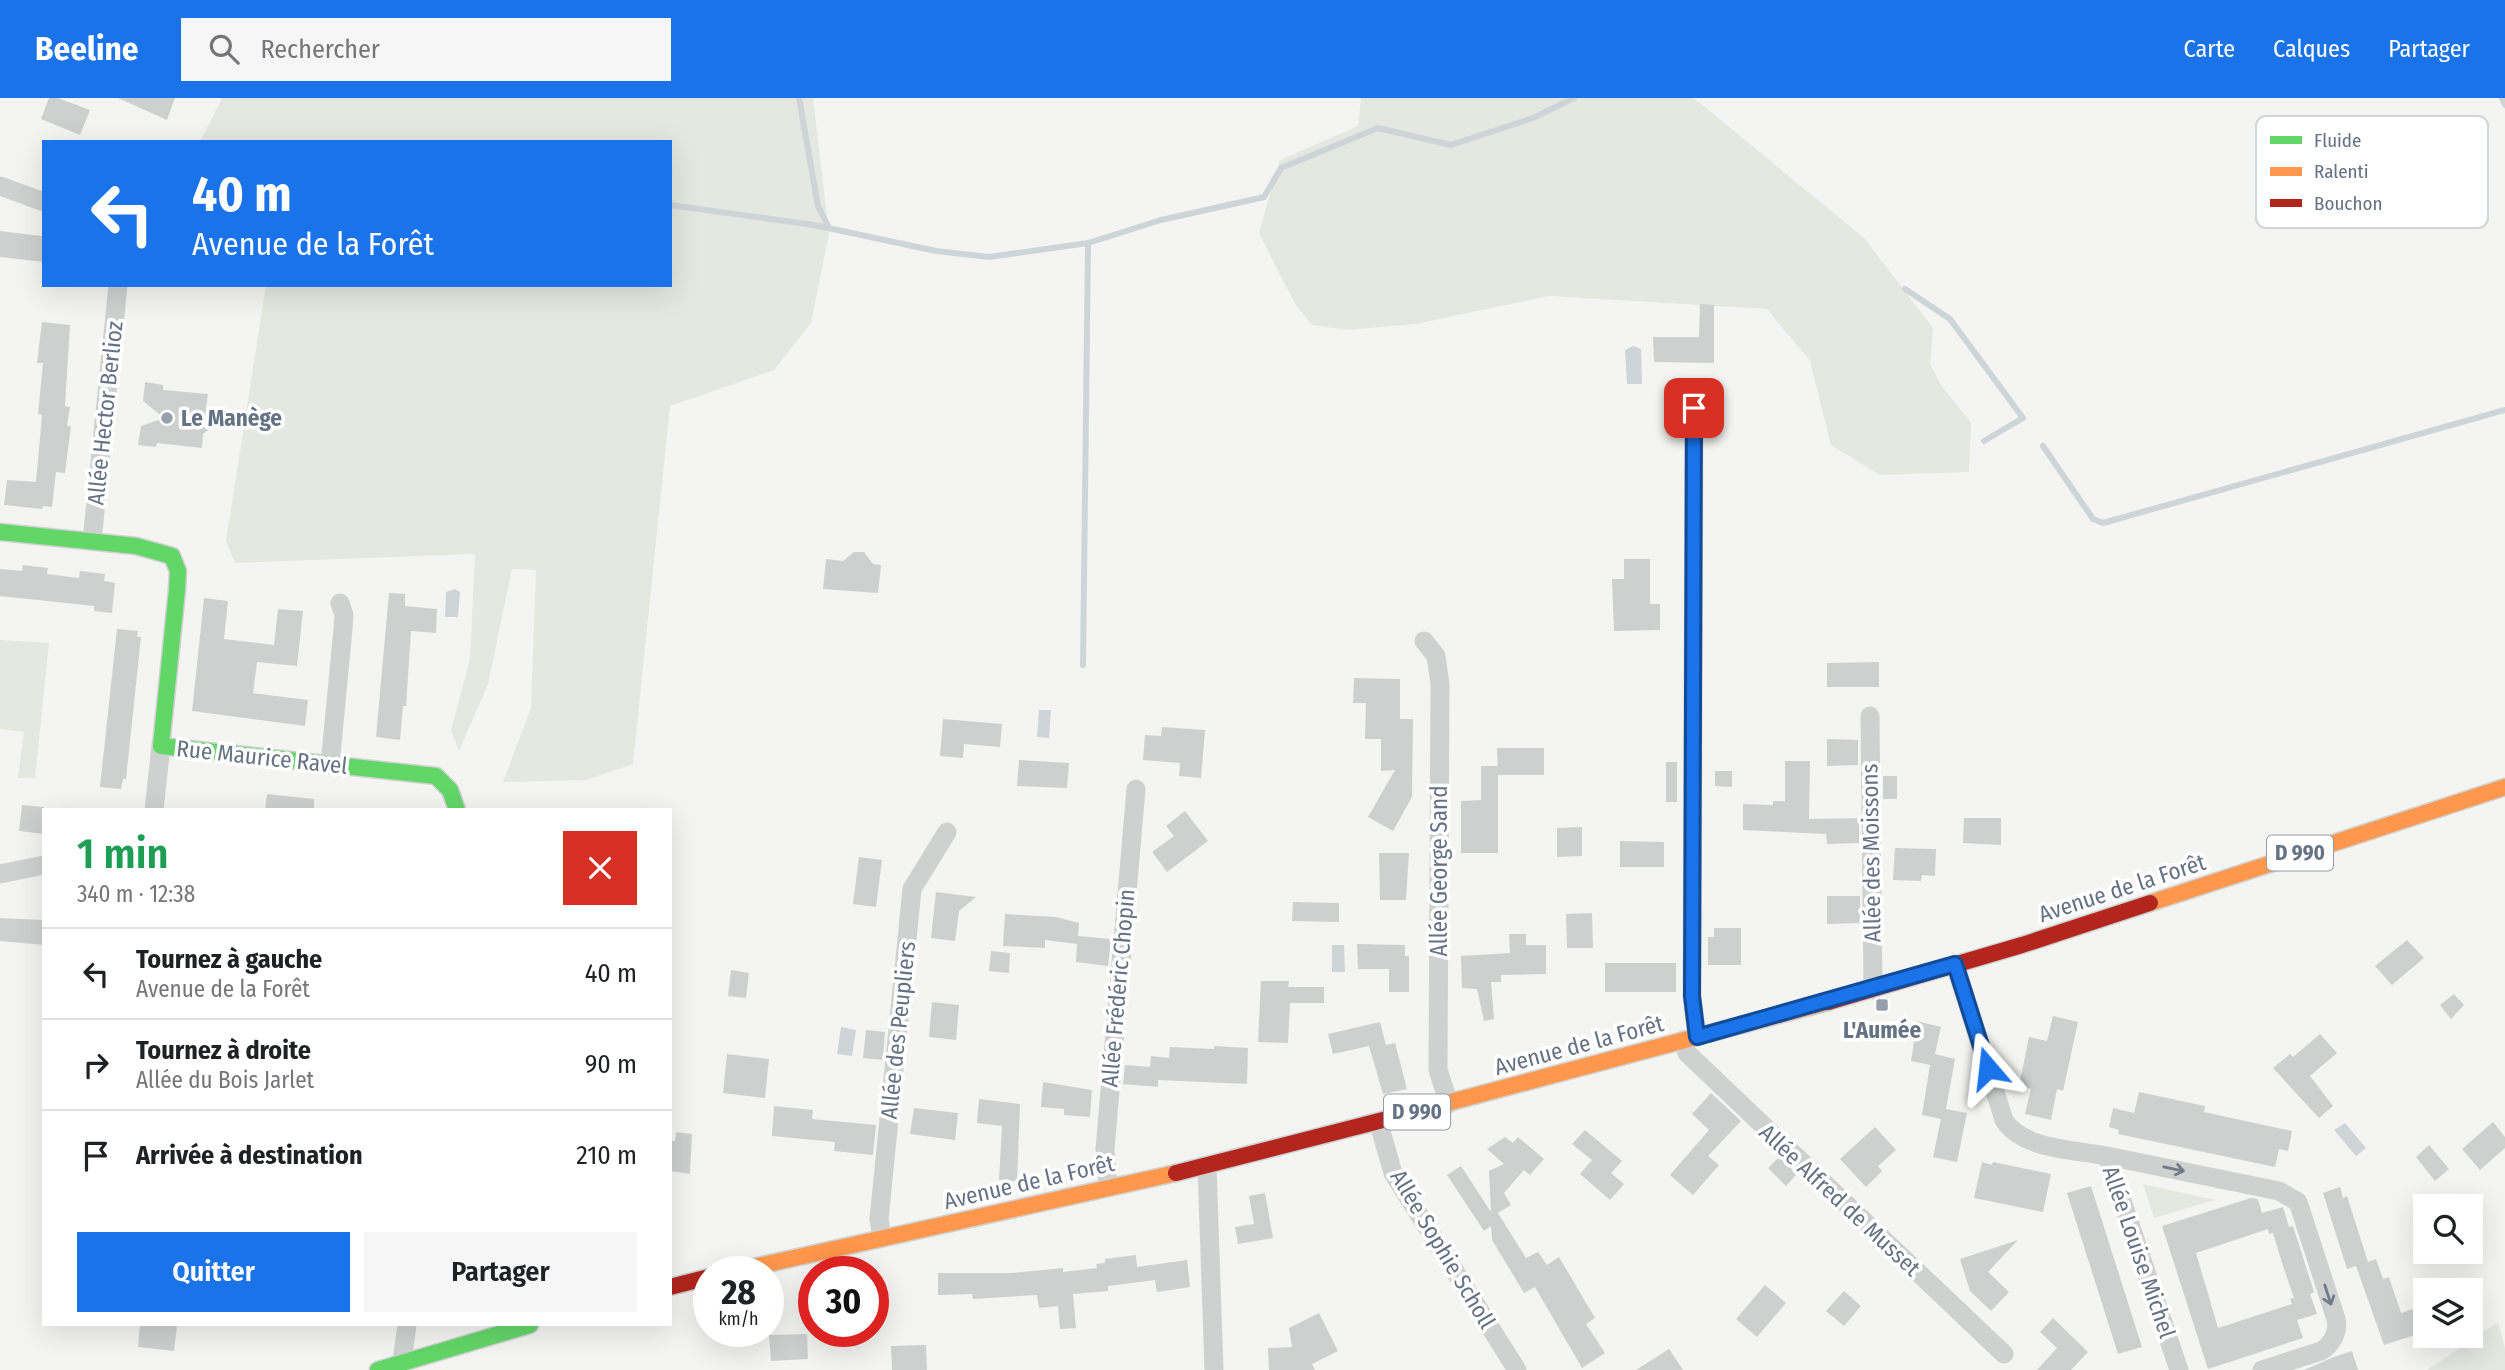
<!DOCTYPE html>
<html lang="fr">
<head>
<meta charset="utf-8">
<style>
	body { margin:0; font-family:"Fira Sans Condensed",sans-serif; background:#f6f6f6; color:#202124; height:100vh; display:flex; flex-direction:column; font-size:26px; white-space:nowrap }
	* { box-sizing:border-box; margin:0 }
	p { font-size:23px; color:#757577 }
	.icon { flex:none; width:38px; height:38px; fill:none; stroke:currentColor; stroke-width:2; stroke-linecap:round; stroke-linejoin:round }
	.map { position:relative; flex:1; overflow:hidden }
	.drawer { position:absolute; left:42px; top:710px; width:630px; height:518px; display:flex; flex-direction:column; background:#fff; border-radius:0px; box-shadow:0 7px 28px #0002 }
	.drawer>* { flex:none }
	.hud { position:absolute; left:42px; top:42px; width:630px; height:147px; border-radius:0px; box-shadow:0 7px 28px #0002; background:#1a73e8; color:#fff; overflow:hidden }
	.controls { position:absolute; left:2413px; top:1096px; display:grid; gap:14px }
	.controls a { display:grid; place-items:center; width:70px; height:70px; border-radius:0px; background:#fff; box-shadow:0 7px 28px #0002; font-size:35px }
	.speed { position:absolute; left:693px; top:1158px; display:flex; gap:14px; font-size:35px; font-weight:700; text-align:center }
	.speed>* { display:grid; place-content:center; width:91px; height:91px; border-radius:50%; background:#fff; box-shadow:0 7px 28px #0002; line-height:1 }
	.speed small { font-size:18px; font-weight:400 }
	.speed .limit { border:10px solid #d22; background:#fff; color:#111 }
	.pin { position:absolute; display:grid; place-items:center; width:60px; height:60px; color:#fff; margin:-30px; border-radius:14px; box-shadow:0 4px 10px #0006 }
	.me { position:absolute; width:77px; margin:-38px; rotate:343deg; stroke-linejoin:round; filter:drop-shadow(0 0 5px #0008) }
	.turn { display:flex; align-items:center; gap:24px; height:147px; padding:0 35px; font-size:32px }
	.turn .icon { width:91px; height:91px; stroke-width:2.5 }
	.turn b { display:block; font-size:49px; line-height:60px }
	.round { display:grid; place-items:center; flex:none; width:74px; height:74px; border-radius:0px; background:#f6f6f6 }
	.summary { display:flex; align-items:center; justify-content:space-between; height:119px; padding:0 35px }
	h1 { font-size:42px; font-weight:600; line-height:52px; color:#1e9e55 }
	.button { display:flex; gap:14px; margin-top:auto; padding:14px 35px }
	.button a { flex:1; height:80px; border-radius:0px; background:#1a73e8; color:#fff; font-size:28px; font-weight:600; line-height:80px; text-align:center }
	.button a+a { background:#f6f6f6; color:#202124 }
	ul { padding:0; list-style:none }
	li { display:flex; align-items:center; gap:21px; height:91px; padding:0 35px; border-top:2px solid #e0e0e0 }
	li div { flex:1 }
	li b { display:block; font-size:26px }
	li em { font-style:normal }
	header { display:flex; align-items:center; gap:42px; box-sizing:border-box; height:98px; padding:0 35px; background:#1a73e8; color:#fff }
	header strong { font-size:33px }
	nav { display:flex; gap:38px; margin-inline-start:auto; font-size:24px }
	.search { width:490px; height:63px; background:#f6f6f6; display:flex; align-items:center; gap:18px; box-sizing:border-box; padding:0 24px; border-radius:0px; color:#757577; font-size:26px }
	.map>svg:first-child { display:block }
</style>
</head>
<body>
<header>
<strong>Beeline</strong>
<div class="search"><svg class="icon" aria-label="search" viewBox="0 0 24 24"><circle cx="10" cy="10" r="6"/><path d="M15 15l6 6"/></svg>Rechercher</div>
<nav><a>Carte</a><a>Calques</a><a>Partager</a></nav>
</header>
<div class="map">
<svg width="2505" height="1272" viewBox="0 0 2505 1272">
	<rect width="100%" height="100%" fill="#f4f5f3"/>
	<path fill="#e4e8e1" d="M 222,0 L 813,0 L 829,136 L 811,225 L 774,272 L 670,308 L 633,666 L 586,682 L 503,684 L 531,610 L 536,472 L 512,471 L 488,586 L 459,653 L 451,633 L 470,561 L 475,456 L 235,465 L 226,443 L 266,187 L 670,187 L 670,44 L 200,44 Z
		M 1361,0 L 1694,0 L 1864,140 L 1933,230 L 1930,266 L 1941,287 L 1971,325 L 1969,374 L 1880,377 L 1831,347 L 1810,263 L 1767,211 L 1549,198 L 1416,226 L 1347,232 L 1312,227 L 1295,206 L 1259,135 L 1280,62 L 1358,28 Z
		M 0,542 L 49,545 L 35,680 L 18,680 L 24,634 L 0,631 Z
		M 2143,1086 L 2215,1102 L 2154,1120 Z
		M 2498,1224 L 2505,1250 L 2505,1272 L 2427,1272 Z"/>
	<path fill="#ced5d8" d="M 1633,248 L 1641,251 L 1642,286 L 1627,286 L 1625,252 Z
		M 455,491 L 460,494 L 458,519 L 445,519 L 446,494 Z
		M 1039,612 L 1051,612 L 1049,640 L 1037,639 Z
		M 1332,847 L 1344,847 L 1345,874 L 1332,874 Z
		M 841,929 L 856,932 L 852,958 L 837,956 Z
		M 2345,1025 L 2366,1050 L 2356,1058 L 2334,1032 Z"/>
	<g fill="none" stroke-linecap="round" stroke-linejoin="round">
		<path stroke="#ced5d8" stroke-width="6" d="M 799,0 L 818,108 L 829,130
			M 2502,0 L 2505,7
			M 670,107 L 814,127 L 936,153 L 989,159 L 1088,145 L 1083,567
			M 1088,145 L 1161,122 L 1264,99 L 1281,70 L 1378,30 L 1451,47 L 1533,20 L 1574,0
			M 1905,191 L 1950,221 L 2023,320 L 1984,343
			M 2043,348 L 2093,421 L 2103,425 L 2505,312"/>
	</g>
	<path fill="#ced0d0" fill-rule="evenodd" d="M 49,0 L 58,0 L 90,12 L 80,37 L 41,21 Z
		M 118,0 L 175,0 L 167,22 Z
		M 0,133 L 41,138 L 44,140 L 44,164 L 0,159 Z
		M 1700,206 L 1714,207 L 1714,265 L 1654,264 L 1653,239 L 1699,239 Z
		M 42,224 L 70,227 L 65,308 L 70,309 L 67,328 L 71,328 L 65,375 L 56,374 L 52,409 L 43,408 L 42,411 L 4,407 L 7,382 L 36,384 L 42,317 L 38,316 L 43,265 L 37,265 Z
		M 145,284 L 163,287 L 163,292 L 208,296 L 206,310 L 218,325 L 203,336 L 202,350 L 157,345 L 156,349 L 138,347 L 141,328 L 164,320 L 143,303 Z
		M 854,454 L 864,454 L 873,466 L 881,467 L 878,495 L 823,491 L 826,461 L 843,463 Z
		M 1624,461 L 1650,461 L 1650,506 L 1660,506 L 1660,532 L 1614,533 L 1612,481 L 1624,481 Z
		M 23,467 L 48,470 L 47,476 L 79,480 L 80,473 L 105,476 L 104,483 L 115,485 L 112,515 L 94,513 L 94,508 L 0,498 L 0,471 L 22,473 Z
		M 389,495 L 405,496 L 405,508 L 437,511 L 436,535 L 411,533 L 406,608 L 403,608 L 400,642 L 376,639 Z
		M 204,500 L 228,503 L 224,541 L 274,547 L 278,511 L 303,513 L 297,568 L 257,564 L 253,595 L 308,602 L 305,628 L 192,613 Z
		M 117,531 L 138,533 L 137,539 L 141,539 L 126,681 L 123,681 L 121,691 L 100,689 Z
		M 1879,564 L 1879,589 L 1827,589 L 1827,565 Z
		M 1354,580 L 1400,581 L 1400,621 L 1413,621 L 1412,699 L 1393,733 L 1368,719 L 1395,672 L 1381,673 L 1381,641 L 1365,641 L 1366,605 L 1353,605 Z
		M 943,621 L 1002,626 L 1000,649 L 964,646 L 963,660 L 940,658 Z
		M 1162,629 L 1205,632 L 1201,680 L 1179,678 L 1180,665 L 1143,662 L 1145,637 L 1161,638 Z
		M 1827,641 L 1858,642 L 1858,667 L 1827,668 Z
		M 1497,650 L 1544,650 L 1544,677 L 1498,677 Z
		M 1019,662 L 1069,665 L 1067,690 L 1017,688 Z
		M 1785,663 L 1810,663 L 1809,721 L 1859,720 L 1859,745 L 1827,746 L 1826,736 L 1743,732 L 1743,706 L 1773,707 L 1773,703 L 1785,703 Z
		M 1666,664 L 1677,664 L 1677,704 L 1666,704 Z
		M 1481,668 L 1498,668 L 1498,755 L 1461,755 L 1461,703 L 1481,702 Z
		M 1715,673 L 1732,673 L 1732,689 L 1715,688 Z
		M 1883,678 L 1897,678 L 1897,701 L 1883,701 Z
		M 267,696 L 314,701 L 314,712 L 265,712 Z
		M 22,707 L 44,709 L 44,736 L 19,733 Z
		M 1185,713 L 1208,743 L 1167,774 L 1152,754 L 1174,738 L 1166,728 Z
		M 1964,720 L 2001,720 L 2001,747 L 1963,745 Z
		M 1582,729 L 1582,758 L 1557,759 L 1557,730 Z
		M 1620,743 L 1664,744 L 1664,769 L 1620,769 Z
		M 1895,750 L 1936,751 L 1935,778 L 1922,777 L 1921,783 L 1893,782 Z
		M 1379,755 L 1409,755 L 1406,802 L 1380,802 Z
		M 859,759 L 882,762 L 876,809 L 853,806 Z
		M 936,794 L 976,799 L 959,813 L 955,843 L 931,840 Z
		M 1827,798 L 1860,798 L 1860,825 L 1827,826 Z
		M 1293,804 L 1339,805 L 1339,824 L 1292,823 Z
		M 1592,815 L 1593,850 L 1567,850 L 1566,816 Z
		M 1005,816 L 1056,819 L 1079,825 L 1078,838 L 1111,841 L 1108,868 L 1076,864 L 1077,846 L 1045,842 L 1045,850 L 1003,848 Z
		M 0,820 L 44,822 L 44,847 L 0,843 Z
		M 1714,830 L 1741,830 L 1741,867 L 1708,867 L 1708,839 L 1714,839 Z
		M 1509,836 L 1526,836 L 1526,847 L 1546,847 L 1546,876 L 1501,877 L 1501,884 L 1491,884 L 1494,921 L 1484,923 L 1477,891 L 1462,890 L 1461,858 L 1510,855 Z
		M 2407,842 L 2424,860 L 2392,887 L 2375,868 Z
		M 1357,846 L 1405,847 L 1405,858 L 1409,858 L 1409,894 L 1389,894 L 1389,871 L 1358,871 Z
		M 991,853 L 1010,855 L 1009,875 L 989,873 Z
		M 1605,865 L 1676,865 L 1676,894 L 1605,894 Z
		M 731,872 L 749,875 L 746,900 L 728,898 Z
		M 1261,883 L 1289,883 L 1288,889 L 1324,889 L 1324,905 L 1290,905 L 1288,945 L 1258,944 Z
		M 2454,896 L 2464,907 L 2451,921 L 2440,907 Z
		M 932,904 L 959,907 L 956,942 L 929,939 Z
		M 2053,918 L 2078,924 L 2063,993 L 2057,991 L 2051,1022 L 2025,1016 L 2031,991 L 2019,988 L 2029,939 L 2047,943 Z
		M 1917,923 L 1941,929 L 1935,956 L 1955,961 L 1946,1011 L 1967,1015 L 1957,1064 L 1933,1059 L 1941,1021 L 1922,1017 L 1930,967 L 1911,963 Z
		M 1380,924 L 1386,947 L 1395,945 L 1407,991 L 1383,996 L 1369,948 L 1333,956 L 1328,936 Z
		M 866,932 L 885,934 L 883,962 L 863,960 Z
		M 2320,936 L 2337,955 L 2310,978 L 2333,1008 L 2319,1020 L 2273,970 L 2290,956 L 2293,959 Z
		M 1214,948 L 1248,950 L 1247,986 L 1158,982 L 1158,989 L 1123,986 L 1125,967 L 1150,969 L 1151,958 L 1169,960 L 1170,949 L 1214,951 Z
		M 727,956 L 769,961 L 765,1000 L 723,995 Z
		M 1043,984 L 1092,992 L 1090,1019 L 1064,1017 L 1064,1011 L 1041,1009 Z
		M 2139,994 L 2205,1008 L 2204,1014 L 2292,1033 L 2288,1053 L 2279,1051 L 2275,1069 L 2118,1036 L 2119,1032 L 2109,1029 L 2113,1010 L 2134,1015 Z
		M 1711,995 L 1741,1023 L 1708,1058 L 1719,1067 L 1693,1097 L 1670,1077 L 1709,1032 L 1692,1016 Z
		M 979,1001 L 1020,1006 L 1017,1083 L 999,1082 L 1002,1028 L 977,1025 Z
		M 774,1008 L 813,1012 L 812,1021 L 876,1027 L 873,1057 L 834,1053 L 835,1044 L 772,1038 Z
		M 914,1010 L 958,1015 L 955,1042 L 910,1036 Z
		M 2493,1024 L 2505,1039 L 2505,1050 L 2480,1072 L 2462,1051 Z
		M 1875,1029 L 1896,1052 L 1878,1068 L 1882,1073 L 1866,1089 L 1840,1061 Z
		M 1585,1032 L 1622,1063 L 1611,1075 L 1624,1086 L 1610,1102 L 1580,1076 L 1592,1062 L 1572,1046 Z
		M 676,1034 L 692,1036 L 690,1076 L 670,1073 L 670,1043 L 675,1043 Z
		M 1505,1039 L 1513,1045 L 1518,1039 L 1544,1061 L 1530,1077 L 1524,1072 L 1504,1095 L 1511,1107 L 1498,1115 L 1526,1160 L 1538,1154 L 1547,1167 L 1559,1159 L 1595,1220 L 1586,1226 L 1605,1255 L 1582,1270 L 1535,1189 L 1524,1195 L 1492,1142 L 1491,1128 L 1484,1133 L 1447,1077 L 1461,1068 L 1491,1114 L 1489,1073 L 1504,1066 L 1487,1051 Z
		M 2429,1047 L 2449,1071 L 2435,1083 L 2416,1059 Z
		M 1779,1059 L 1797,1076 L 1786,1088 L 1768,1070 Z
		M 1982,1064 L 1992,1067 L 1993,1064 L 2051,1076 L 2043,1114 L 1974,1100 Z
		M 2091,1088 L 2142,1249 L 2118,1256 L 2067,1095 Z
		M 2340,1089 L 2343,1100 L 2347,1098 L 2368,1164 L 2376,1161 L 2383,1181 L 2389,1179 L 2401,1215 L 2413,1211 L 2421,1235 L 2384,1247 L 2356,1168 L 2347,1171 L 2323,1095 Z
		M 1265,1095 L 1273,1140 L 1238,1146 L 1235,1129 L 1254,1126 L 1249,1098 Z
		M 2251,1100 L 2258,1101 L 2262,1115 L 2283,1109 L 2289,1129 L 2293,1128 L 2314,1194 L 2310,1196 L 2317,1216 L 2297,1222 L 2303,1240 L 2208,1271 L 2162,1128 ZM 2268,1131 L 2269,1136 L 2273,1135 L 2283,1168 L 2294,1200 L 2290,1201 L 2292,1206 L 2218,1230 L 2196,1155 Z
		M 2018,1142 L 1988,1174 L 2009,1194 L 1991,1213 L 1970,1193 L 1960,1161 Z
		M 1136,1157 L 1137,1169 L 1187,1162 L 1190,1189 L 1157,1194 L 1155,1182 L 1108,1188 L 1108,1193 L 1073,1196 L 1076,1230 L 1060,1231 L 1058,1208 L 1039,1210 L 1037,1197 L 973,1201 L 972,1196 L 938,1197 L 938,1175 L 1012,1175 L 1063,1170 L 1063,1174 L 1097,1170 L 1096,1166 L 1105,1165 L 1105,1161 Z
		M 1765,1187 L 1786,1205 L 1757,1239 L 1736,1221 Z
		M 1844,1193 L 1861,1208 L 1844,1228 L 1826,1213 Z
		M 1319,1215 L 1338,1253 L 1312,1266 L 1315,1272 L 1269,1272 L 1268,1250 L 1292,1249 L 1289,1230 Z
		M 2053,1220 L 2088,1254 L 2071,1272 L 2037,1272 L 2057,1250 L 2040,1234 Z
		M 140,1227 L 177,1227 L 174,1253 L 138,1249 Z
		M 807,1236 L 808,1261 L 771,1263 L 769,1237 Z
		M 926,1247 L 927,1272 L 892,1272 L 891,1248 Z
		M 1669,1251 L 1683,1272 L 1636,1272 Z
		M 2352,1253 L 2358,1272 L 2304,1272 L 2334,1259 Z"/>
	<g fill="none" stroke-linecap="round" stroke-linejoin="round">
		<g stroke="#d0d2d2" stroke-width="19">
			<path id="fast" d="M 1694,310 L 1692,898 L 1697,939
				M 0,434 L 136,448 L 172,458 L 178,473 L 177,492 L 161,648 L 436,678 L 450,692 L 457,712
				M 378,1272 L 530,1227"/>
		</g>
		<g stroke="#d0d2d2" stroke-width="19">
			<path id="slow" d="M 2150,805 L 2505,689
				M 1383,1022 L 1828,904
				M 731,1174 L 1176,1075"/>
		</g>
		<g stroke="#d0d2d2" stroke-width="19">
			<path id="jam" d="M 1828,904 L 2022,847 L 2150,805
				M 1176,1075 L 1383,1022
				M 670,1189 L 709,1179"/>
		</g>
		<path stroke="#cfd0d0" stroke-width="19" d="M 0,88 L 44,104
			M 92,443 L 118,187
			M 1424,543 L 1436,558 L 1440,586 L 1438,972 L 1449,1006
			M 1870,618 L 1873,892
			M 330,667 L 343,531 L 344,517 L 340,505
			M 154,712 L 161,648
			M 0,776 L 44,767
			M 1955,866 L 2004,1022 C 2023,1052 2073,1051 2107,1058 L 2179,1272
			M 1684,942 L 1687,955 L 2004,1256
			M 1379,1026 L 1393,1075 L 1517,1272
			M 2107,1058 L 2279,1093 L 2298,1104 L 2336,1221 C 2339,1233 2332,1247 2321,1253 L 2262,1272
			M 1207,1068 L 1214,1272
			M 1108,1089 L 1105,1051 L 1136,691
			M 882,1140 L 879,1121 L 912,791 L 947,734
			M 402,1264 L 407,1227"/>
		<use href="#fast" stroke="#63d668" stroke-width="16"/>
		<use href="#slow" stroke="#ff974d" stroke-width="16"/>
		<use href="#jam" stroke="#b3261e" stroke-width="16"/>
	</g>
	<defs><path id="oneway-shaft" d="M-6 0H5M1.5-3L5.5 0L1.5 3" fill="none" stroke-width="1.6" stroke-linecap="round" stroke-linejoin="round" transform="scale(1.75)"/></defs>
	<g stroke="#6f7b8b">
		<use href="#oneway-shaft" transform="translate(2174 1071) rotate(12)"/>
		<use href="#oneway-shaft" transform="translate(2328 1197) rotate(72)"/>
	</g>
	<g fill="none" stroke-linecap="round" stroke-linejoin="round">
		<g stroke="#114b97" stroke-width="18">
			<path id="route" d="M 1694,310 L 1692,898 L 1697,939 L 1955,866 L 1988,970"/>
		</g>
		<use href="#route" stroke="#1a73e8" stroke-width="12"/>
	</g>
	<g fill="#96a0aa" stroke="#fff" stroke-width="2.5">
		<circle cx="167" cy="320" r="7"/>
		<rect x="1875" y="900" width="14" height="14" rx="3.5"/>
	</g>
	<g text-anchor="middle" stroke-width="7" stroke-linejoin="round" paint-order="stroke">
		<g fill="#fff" stroke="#929ca8" stroke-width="2">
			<rect x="2267" y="737.5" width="66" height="35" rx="5"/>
			<rect x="1384" y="996.5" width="66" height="35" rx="5"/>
		</g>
		<g font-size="21" font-weight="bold" fill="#647283">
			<text x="2300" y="762">D 990</text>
			<text x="1417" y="1021">D 990</text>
		</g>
		<g font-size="23" fill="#647283" stroke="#fff">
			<text transform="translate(105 315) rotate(-84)" y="8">Allée Hector Berlioz</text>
			<text transform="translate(262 659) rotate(6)" y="8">Rue Maurice Ravel</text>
			<text transform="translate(1871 755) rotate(-91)" y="8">Allée des Moissons</text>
			<text transform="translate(1439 773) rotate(-90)" y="8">Allée George Sand</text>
			<text transform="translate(2122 790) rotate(-18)" y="8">Avenue de la Forêt</text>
			<text transform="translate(1118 890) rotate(-85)" y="8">Allée Frédéric Chopin</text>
			<text transform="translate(898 932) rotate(-84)" y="8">Allée des Peupliers</text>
			<text transform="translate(1579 947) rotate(-15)" y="8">Avenue de la Forêt</text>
			<text transform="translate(1029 1084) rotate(-13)" y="8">Avenue de la Forêt</text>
			<text transform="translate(1840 1102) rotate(43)" y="8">Allée Alfred de Musset</text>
			<text transform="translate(1443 1151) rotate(59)" y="8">Allée Sophie Scholl</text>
			<text transform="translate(2139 1154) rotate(71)" y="8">Allée Louise Michel</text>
		</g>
		<g font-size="23" font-weight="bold" fill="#647283" stroke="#fff" text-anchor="start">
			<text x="181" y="328">Le Manège</text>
			<text x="1882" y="940" text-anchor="middle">L'Aumée</text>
		</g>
	</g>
	<rect x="2256" y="18" width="232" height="112" rx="10" fill="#fff" stroke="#d0d5da" stroke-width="2"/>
	<rect x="2270" y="38" width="32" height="8" fill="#63d668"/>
	<rect x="2270" y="69" width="32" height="9" fill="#ff974d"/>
	<rect x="2270" y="101" width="32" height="8" fill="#b3261e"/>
	<g font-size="19" fill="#647283">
		<text x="2314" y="49">Fluide</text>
		<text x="2314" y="80">Ralenti</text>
		<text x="2314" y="112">Bouchon</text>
	</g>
</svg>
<div class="controls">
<a><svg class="icon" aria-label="search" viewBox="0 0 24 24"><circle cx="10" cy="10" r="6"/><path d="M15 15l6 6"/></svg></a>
<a><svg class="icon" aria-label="layers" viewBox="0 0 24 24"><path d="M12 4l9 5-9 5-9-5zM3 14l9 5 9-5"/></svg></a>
</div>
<div class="speed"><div>28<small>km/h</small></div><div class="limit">30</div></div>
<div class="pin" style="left:1694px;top:310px;background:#d93025"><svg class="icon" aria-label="arrive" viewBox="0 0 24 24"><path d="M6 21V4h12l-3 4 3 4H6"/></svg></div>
<svg class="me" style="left:1988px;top:970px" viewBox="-20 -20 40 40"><path d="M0-17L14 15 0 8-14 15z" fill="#1a73e8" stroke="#fff" stroke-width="4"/></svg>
<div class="hud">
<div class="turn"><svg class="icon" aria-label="left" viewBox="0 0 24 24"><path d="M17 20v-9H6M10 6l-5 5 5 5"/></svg><div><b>40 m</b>Avenue de la Forêt</div></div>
</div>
<section class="drawer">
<div class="summary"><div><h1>1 min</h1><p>340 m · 12:38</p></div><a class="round" style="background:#d93025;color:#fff"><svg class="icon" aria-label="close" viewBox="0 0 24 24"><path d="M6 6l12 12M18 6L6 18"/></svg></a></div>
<ul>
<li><svg class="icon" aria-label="left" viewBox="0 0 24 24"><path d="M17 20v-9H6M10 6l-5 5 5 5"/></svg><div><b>Tournez à gauche</b><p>Avenue de la Forêt</p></div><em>40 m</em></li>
<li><svg class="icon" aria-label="right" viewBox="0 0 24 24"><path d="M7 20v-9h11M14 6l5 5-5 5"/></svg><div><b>Tournez à droite</b><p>Allée du Bois Jarlet</p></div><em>90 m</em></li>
<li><svg class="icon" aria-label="arrive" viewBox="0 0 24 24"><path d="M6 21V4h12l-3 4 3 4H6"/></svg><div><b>Arrivée à destination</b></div><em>210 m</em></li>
</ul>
<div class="button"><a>Quitter</a><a>Partager</a></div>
</section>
</div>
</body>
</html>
